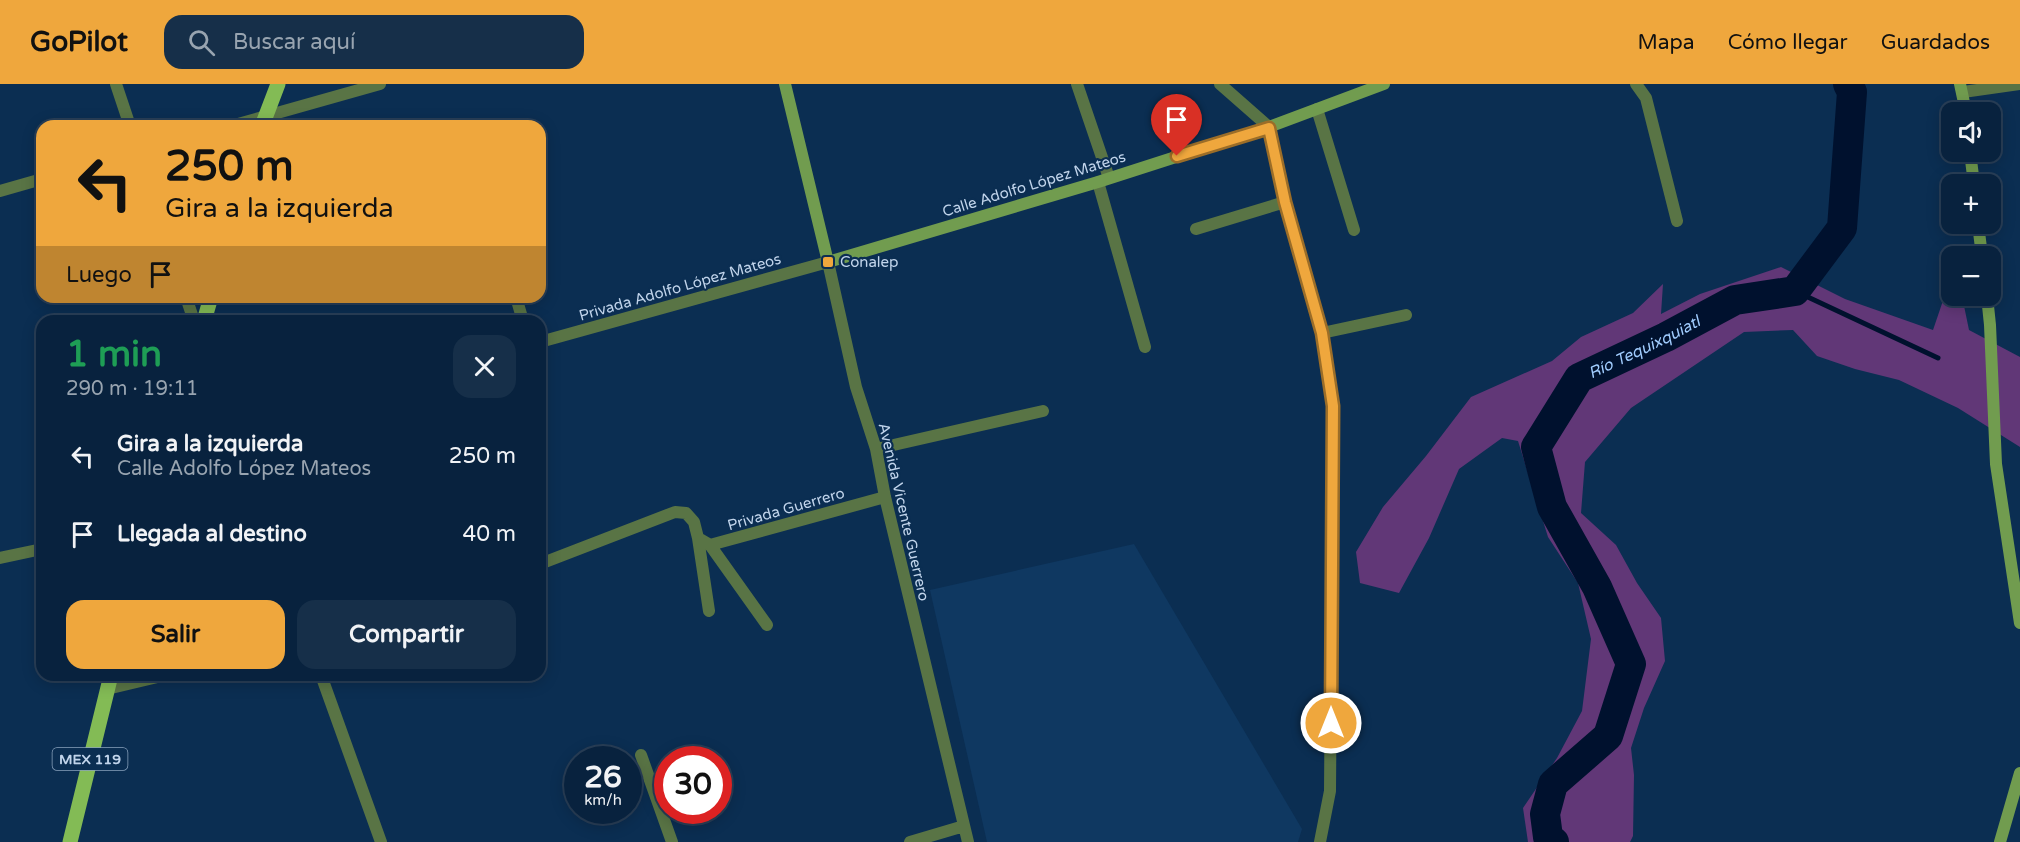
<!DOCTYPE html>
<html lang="es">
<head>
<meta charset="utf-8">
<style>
	body { margin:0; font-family:"Varela Round",sans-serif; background:#162f49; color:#f1f3f6; height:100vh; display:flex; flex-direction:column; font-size:22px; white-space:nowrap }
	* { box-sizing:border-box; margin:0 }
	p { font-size:20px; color:#98a4b0 }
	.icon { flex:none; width:33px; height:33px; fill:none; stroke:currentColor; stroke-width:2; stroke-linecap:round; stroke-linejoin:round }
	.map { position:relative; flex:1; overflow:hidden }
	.side { position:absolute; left:36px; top:231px; width:510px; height:366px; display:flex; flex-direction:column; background:#08223e; border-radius:18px; box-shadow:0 3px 15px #0003,0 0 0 2px #293f58 }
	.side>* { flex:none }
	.top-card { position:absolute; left:36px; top:36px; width:510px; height:183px; border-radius:18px; box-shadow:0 3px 15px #0003,0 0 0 2px #293f58; background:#efa73d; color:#111; overflow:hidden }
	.fabs { position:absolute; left:1941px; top:18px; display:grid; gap:12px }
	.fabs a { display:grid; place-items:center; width:60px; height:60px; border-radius:12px; background:#08223e; box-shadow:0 3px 15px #0003,0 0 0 2px #293f58; font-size:30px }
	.speed { position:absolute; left:564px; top:662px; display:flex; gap:12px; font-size:30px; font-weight:700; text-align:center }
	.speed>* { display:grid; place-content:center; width:78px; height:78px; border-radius:50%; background:#08223e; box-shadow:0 3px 15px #0003,0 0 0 2px #293f58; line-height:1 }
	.speed small { font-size:15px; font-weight:400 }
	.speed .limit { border:9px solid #d22; background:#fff; color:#111 }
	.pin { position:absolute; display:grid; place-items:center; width:51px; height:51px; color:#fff; margin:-62px -26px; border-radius:50% 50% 50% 0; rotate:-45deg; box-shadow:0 0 6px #0007 }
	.pin .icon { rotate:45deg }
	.me { position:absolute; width:66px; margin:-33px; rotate:0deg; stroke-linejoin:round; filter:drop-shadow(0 0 4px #0008) }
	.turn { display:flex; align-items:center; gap:21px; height:126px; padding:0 30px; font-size:27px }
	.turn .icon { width:78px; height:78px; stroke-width:2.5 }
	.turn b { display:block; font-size:42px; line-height:51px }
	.then { display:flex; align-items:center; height:57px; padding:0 30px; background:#0003; gap:12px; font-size:22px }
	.round { display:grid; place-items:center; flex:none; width:63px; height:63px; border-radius:18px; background:#162f49 }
	.headline { display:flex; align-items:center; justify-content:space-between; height:102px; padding:0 30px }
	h1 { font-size:36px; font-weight:700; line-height:45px; color:#1e9e55 }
	.primary-button { display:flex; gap:12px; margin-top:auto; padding:12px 30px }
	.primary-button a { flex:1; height:69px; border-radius:18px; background:#efa73d; color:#111; font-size:24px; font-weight:700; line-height:69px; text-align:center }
	.primary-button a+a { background:#162f49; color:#f1f3f6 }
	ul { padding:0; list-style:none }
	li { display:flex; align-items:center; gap:18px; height:78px; padding:0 30px }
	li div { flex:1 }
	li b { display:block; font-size:22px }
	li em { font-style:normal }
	header { display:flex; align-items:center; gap:36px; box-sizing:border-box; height:84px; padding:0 30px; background:#efa73d; color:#111 }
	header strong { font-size:28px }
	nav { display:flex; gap:33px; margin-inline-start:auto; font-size:21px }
	.search { width:420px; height:54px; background:#162f49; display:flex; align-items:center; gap:15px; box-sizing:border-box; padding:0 21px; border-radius:18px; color:#98a4b0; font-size:22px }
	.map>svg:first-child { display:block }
</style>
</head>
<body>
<header>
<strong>GoPilot</strong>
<div class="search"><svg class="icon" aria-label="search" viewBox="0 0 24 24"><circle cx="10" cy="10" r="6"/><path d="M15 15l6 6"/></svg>Buscar aquí</div>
<nav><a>Mapa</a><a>Cómo llegar</a><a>Guardados</a></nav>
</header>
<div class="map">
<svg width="2020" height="758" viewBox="0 0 2020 758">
	<rect width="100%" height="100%" fill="#0b2e52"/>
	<path fill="#0f3861" d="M 1134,460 L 1302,745 L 1298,758 L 987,758 L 930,506 Z"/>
	<path fill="#613777" d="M 1781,183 L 1845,215 L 1933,246 L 1949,199 L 1951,197 L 1952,212 L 1962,212 L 1969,246 L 2020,273 L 2020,363 L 1958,324 L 1899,296 L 1855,285 L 1817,272 L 1793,246 L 1744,248 L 1631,324 L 1585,378 L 1581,429 L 1616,461 L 1637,499 L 1661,534 L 1665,577 L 1644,624 L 1631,664 L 1634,691 L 1633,752 L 1630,758 L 1528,758 L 1523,724 L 1557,674 L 1582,627 L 1591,555 L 1578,499 L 1548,453 L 1518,357 L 1502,354 L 1459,385 L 1429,454 L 1399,509 L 1360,499 L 1356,468 L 1383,423 L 1426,372 L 1471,313 L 1552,277 L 1581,253 L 1633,229 L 1663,200 L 1661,230 L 1700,210 Z"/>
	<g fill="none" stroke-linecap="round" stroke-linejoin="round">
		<path stroke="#00112e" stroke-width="5" d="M 1795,207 L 1938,274"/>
		<path stroke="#00112e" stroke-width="30" id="s1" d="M 1554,758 L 1548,753 L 1545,730 L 1553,700 L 1608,652 L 1631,580 L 1597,503 L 1552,423 L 1536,363 L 1579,294 L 1666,253 L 1735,216 L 1795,207 L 1842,144 L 1852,8 L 1848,0"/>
		<path stroke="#597445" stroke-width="12" d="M 116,0 L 130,42
			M 1077,0 L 1109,94
			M 1220,0 L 1269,43 L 1285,118 L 1322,249 L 1333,322 L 1330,707 L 1320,758
			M 1636,0 L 1646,14 L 1677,137
			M 1963,8 L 2020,0
			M 1317,25 L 1354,146
			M 231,42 L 380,0
			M 1098,98 L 1145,263
			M 0,107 L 42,95
			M 1196,145 L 1285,118
			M 186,213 L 194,237
			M 516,213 L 523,237
			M 1322,249 L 1406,231
			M 540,258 L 828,178 L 856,303 L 876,365 L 885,413 L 968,758
			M 876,365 L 1043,327
			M 698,454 L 710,461 L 885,413
			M 710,461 L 767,541
			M 0,474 L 42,465
			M 540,480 L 675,428 L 686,429 L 694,438 L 698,454 L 709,527
			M 321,591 L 381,758
			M 107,605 L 166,591
			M 641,671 L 672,758
			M 910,758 L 964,742"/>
		<path stroke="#719c4f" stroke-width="12" d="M 785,0 L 828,178 L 1098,98 L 1269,43 L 1384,0
			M 1960,0 L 1966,28
			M 1970,68 L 1974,100
			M 1978,140 L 1982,172
			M 1987,212 L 1990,241 L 1996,380 L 2020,539
			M 2000,758 L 2020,689"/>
		<path stroke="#83bb55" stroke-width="15" d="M 262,42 L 278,0
			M 204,237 L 211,213
			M 70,758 L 111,591"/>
	</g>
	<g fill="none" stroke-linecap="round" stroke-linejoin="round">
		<g stroke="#9b6d28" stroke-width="15">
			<path id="route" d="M 1177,72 L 1269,44 L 1285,118 L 1322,249 L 1333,322 L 1331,639"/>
		</g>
		<use href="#route" stroke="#efa73d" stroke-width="10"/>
	</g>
	<rect fill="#efa73d" stroke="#0b2e52" stroke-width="2" x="822" y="172" width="12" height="12" rx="3"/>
	<g text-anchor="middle" stroke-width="4.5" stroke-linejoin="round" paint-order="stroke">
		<rect fill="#0b2e52" stroke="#8aa2bd" stroke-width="1.5" x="52.5" y="664" width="75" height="22" rx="4.5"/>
		<g font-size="14" font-weight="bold" fill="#c1d4eb">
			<text x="90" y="680">MEX 119</text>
		</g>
		<g font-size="15" fill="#c1d4eb" stroke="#0b2e52">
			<text transform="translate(1034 100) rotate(-17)" y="5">Calle Adolfo López Mateos</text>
			<text transform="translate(680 203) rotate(-16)" y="5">Privada Adolfo López Mateos</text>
			<text transform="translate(786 425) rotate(-16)" y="5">Privada Guerrero</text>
			<text transform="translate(904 428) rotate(77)" y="5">Avenida Vicente Guerrero</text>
		</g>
		<g font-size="15" fill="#c1d4eb" stroke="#0b2e52" text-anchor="start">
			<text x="840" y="183">Conalep</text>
		</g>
		<g font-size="16" font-style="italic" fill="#a0ccfe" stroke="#0b2e52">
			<text dy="6" stroke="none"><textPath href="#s1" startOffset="602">Río Tequixquiatl</textPath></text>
		</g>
	</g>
</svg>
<div class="fabs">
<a><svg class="icon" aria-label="sound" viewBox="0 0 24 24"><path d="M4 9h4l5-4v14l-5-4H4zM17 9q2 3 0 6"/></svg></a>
<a>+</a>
<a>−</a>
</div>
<div class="speed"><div>26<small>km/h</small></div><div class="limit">30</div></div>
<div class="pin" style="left:1177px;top:72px;background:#d93025"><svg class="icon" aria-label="arrive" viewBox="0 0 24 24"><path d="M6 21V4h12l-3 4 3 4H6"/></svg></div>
<svg class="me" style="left:1331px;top:639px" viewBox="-20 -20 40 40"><circle r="17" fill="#efa73d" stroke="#fff" stroke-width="3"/><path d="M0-11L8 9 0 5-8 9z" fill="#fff"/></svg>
<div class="top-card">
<div class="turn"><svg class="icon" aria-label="left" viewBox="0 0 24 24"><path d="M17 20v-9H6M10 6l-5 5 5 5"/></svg><div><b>250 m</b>Gira a la izquierda</div></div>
<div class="then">Luego<svg class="icon" aria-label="arrive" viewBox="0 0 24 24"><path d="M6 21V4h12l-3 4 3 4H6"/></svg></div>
</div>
<section class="side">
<div class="headline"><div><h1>1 min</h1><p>290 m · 19:11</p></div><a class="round"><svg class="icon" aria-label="close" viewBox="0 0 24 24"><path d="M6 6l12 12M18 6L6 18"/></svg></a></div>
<ul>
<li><svg class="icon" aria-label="left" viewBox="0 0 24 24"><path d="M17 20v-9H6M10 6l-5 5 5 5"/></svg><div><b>Gira a la izquierda</b><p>Calle Adolfo López Mateos</p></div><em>250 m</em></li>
<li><svg class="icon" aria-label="arrive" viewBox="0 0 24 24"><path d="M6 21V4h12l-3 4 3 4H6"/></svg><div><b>Llegada al destino</b></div><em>40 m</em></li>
</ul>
<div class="primary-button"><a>Salir</a><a>Compartir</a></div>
</section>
</div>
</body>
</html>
